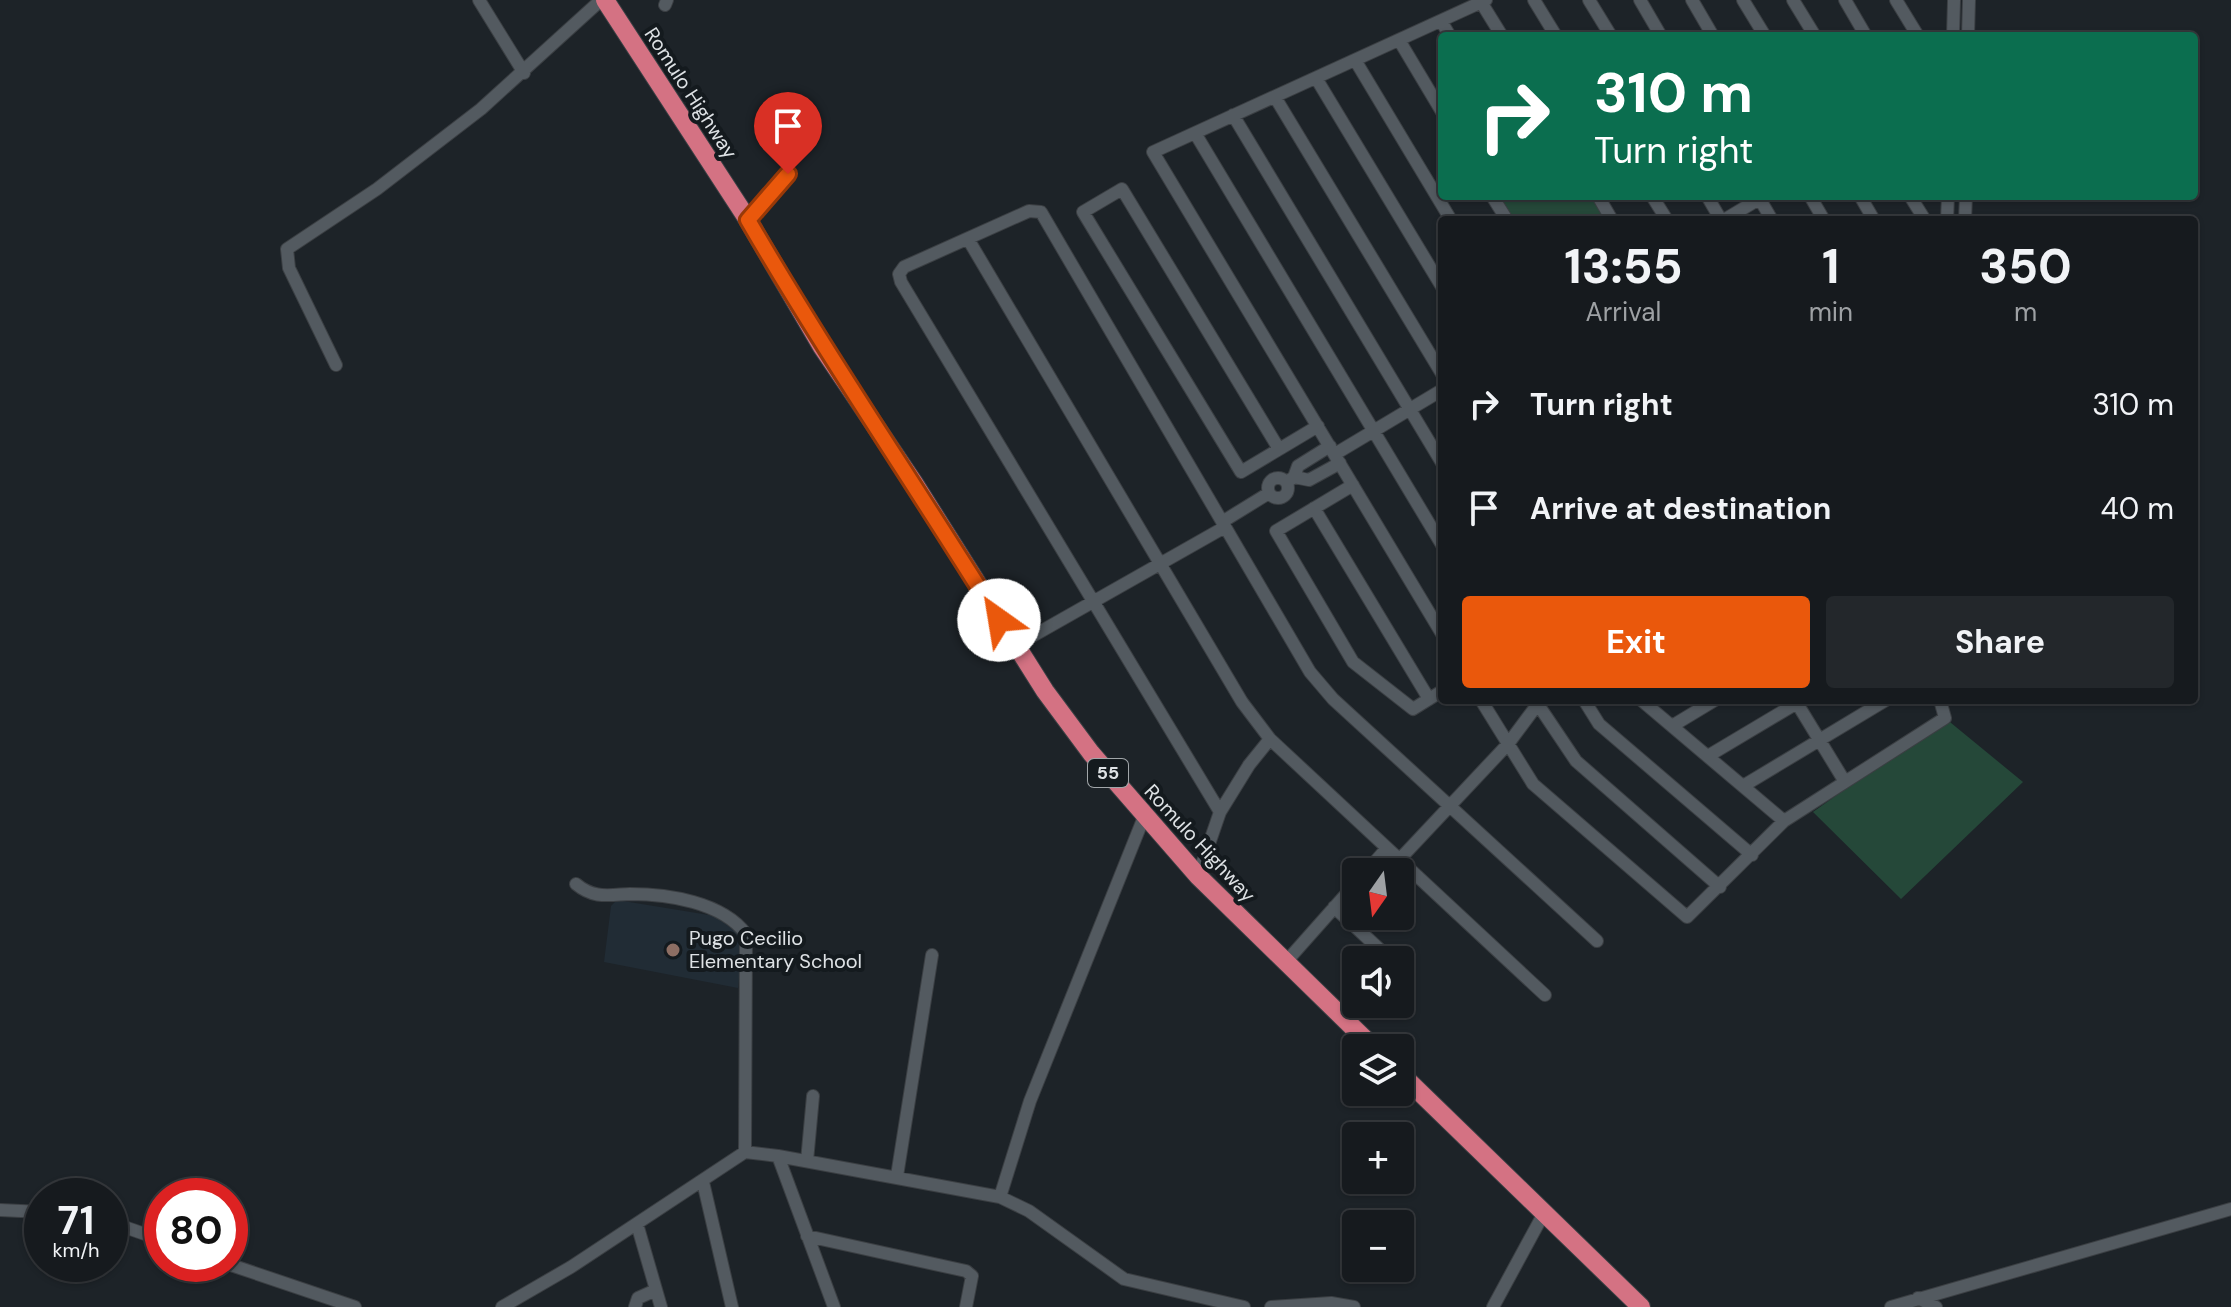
<!DOCTYPE html>
<html lang="en">
<head>
<meta charset="utf-8">
<style>
	body { margin:0; font-family:"DM Sans",sans-serif; background:#23272b; color:#f1f3f6; height:100vh; display:flex; flex-direction:column; font-size:30px; white-space:nowrap }
	* { box-sizing:border-box; margin:0 }
	p { font-size:26px; color:#9ea1a4 }
	.icon { flex:none; width:44px; height:44px; fill:none; stroke:currentColor; stroke-width:2; stroke-linecap:round; stroke-linejoin:round }
	.map { position:relative; flex:1; overflow:hidden }
	.details { position:absolute; left:1438px; top:216px; width:760px; height:488px; display:flex; flex-direction:column; background:#161a1e; border-radius:8px; box-shadow:0 2px 6px #0004,0 0 0 2px #35383c }
	.details>* { flex:none }
	.guide { position:absolute; left:1438px; top:32px; width:760px; height:168px; border-radius:8px; box-shadow:0 2px 6px #0004,0 0 0 2px #35383c; background:#0b6e4f; color:#fff; overflow:hidden }
	.needle { width:52px; rotate:194deg }
	.buttons { position:absolute; left:1342px; top:858px; display:grid; gap:16px }
	.buttons a { display:grid; place-items:center; width:72px; height:72px; border-radius:8px; background:#161a1e; box-shadow:0 2px 6px #0004,0 0 0 2px #35383c; font-size:40px }
	.speed { position:absolute; left:24px; top:1178px; display:flex; gap:16px; font-size:40px; font-weight:700; text-align:center }
	.speed>* { display:grid; place-content:center; width:104px; height:104px; border-radius:50%; background:#161a1e; box-shadow:0 2px 6px #0004,0 0 0 2px #35383c; line-height:1 }
	.speed small { font-size:20px; font-weight:400 }
	.speed .limit { border:12px solid #d22; background:#fff; color:#111 }
	.pin { position:absolute; display:grid; place-items:center; width:68px; height:68px; color:#fff; margin:-82px -34px; border-radius:50% 50% 50% 0; rotate:-45deg; box-shadow:0 0 8px #0007 }
	.pin .icon { rotate:45deg }
	.me { position:absolute; width:88px; margin:-44px; rotate:328deg; stroke-linejoin:round; filter:drop-shadow(0 0 6px #0008) }
	.turn { display:flex; align-items:center; gap:28px; height:168px; padding:0 24px; font-size:36px }
	.turn .icon { width:104px; height:104px; stroke-width:2.5 }
	.turn b { display:block; font-size:56px; line-height:68px }
	.eta { display:flex; justify-content:space-evenly; align-items:center; height:136px; text-align:center }
	.eta b { font-size:48px; font-weight:700; line-height:56px }
	.cta { display:flex; gap:16px; margin-top:auto; padding:16px 24px }
	.cta a { flex:1; height:92px; border-radius:8px; background:#ea580c; color:#fff; font-size:32px; font-weight:700; line-height:92px; text-align:center }
	.cta a+a { background:#23272b; color:#f1f3f6 }
	ul { padding:0; list-style:none }
	li { display:flex; align-items:center; gap:24px; height:104px; padding:0 24px }
	li div { flex:1 }
	li b { display:block; font-size:30px }
	li em { font-style:normal }
	.map>svg:first-child { display:block }
</style>
</head>
<body>
<div class="map">
<svg width="2231" height="1307" viewBox="0 0 2231 1307">
	<rect width="100%" height="100%" fill="#1d2328"/>
	<path fill="#212c35" d="M 617,900 L 715,916 L 743,937 L 738,988 L 604,962 L 611,906 Z"/>
	<path fill="#254839" d="M 1503,196 L 1593,196 L 1607,220 L 1512,220 L 1499,199 Z
		M 1945,718 L 2023,782 L 1901,899 L 1813,812 Z"/>
	<g fill="none" stroke-linecap="round" stroke-linejoin="round">
		<g stroke="#3b3f43" stroke-width="14">
			<path id="minor" d="M 479,0 L 524,73
				M 1534,0 L 1556,36
				M 1589,0 L 1611,36
				M 1640,0 L 1661,36
				M 1692,0 L 1713,36
				M 1743,0 L 1765,36
				M 1793,0 L 1815,36
				M 1845,0 L 1866,36
				M 1896,0 L 1918,36
				M 1481,2 L 1502,36
				M 665,5 L 667,0
				M 1441,21 L 1450,36
				M 1953,36 L 1954,0
				M 1968,36 L 1969,0
				M 1399,40 L 1442,112
				M 1355,60 L 1451,220
				M 1316,78 L 1442,287
				M 1275,97 L 1442,374
				M 1233,115 L 1442,463
				M 1195,133 L 1442,545
				M 1492,196 L 1507,220
				M 1598,196 L 1612,220
				M 1652,196 L 1667,220
				M 1707,196 L 1721,220
				M 1758,196 L 1772,220
				M 1810,196 L 1824,220
				M 1860,196 L 1874,220
				M 1910,196 L 1925,220
				M 748,220 L 788,174
				M 1724,220 L 1764,196
				M 1947,220 L 1948,196
				M 1965,220 L 1966,196
				M 968,239 L 1242,702 L 1270,739 L 1545,995
				M 336,365 L 289,268 L 287,249 L 377,189 L 481,109 L 601,0
				M 1279,449 L 1122,189 L 1083,212 L 1241,472 L 1318,426
				M 1335,454 L 1442,390
				M 1294,477 L 1309,480 L 1340,463
				M1268 488a10 10 0 1 1 20 0a10 10 0 1 1-20 0Z
				M 1287,482 L 1294,477 L 1298,466 L 1330,446
				M 1353,485 L 1276,531 L 1353,662 L 1413,709 L 1442,691
				M 1314,508 L 1429,699
				M 1222,522 L 1269,493
				M 1442,634 L 1153,152 L 1486,0
				M 1015,646 L 1225,527
				M 1481,700 L 1533,784 L 1687,917 L 1784,821 L 1945,718 L 1940,700
				M 1535,700 L 1576,761 L 1720,887
				M 1584,700 L 1599,724 L 1752,855
				M 1641,700 L 1784,821
				M 1795,700 L 1845,782
				M 1672,726 L 1715,700
				M 1270,739 L 1249,765 L 1220,812 L 901,282 L 899,274 L 904,267 L 1029,211 L 1041,212 L 1310,672 L 1333,699 L 1597,941
				M 1708,756 L 1802,700
				M 1743,786 L 1886,700
				M 1399,860 L 1508,744 L 1540,701
				M 1366,872 L 1387,848
				M 1198,876 L 1220,812
				M 576,884 C 594,899 608,895 630,894 C 668,894 722,902 746,934 L 745,1152
				M 1334,907 L 1391,960
				M 1285,963 L 1356,883
				M 1400,968 L 1409,976
				M 807,1161 L 813,1096
				M 897,1176 L 932,955
				M 703,1182 L 732,1307
				M 1000,1197 L 1030,1101 L 1144,817
				M 0,1210 L 42,1212
				M 110,1222 L 162,1240
				M 637,1224 L 661,1307
				M 807,1236 L 966,1271 L 972,1276 L 966,1307
				M 228,1264 L 355,1307
				M 1918,1298 L 1936,1307
				M 502,1307 L 571,1267 L 745,1152 L 778,1156
				M 635,1307 L 638,1298 L 656,1290
				M 834,1307 L 778,1156 L 1000,1197 L 1029,1211 L 1124,1279 L 1244,1307
				M 1271,1307 L 1331,1303 L 1354,1307
				M 1493,1307 L 1544,1213
				M 1891,1307 L 2231,1209"/>
		</g>
		<g stroke="#3b3f43" stroke-width="20">
			<path id="highway" d="M 605,0 L 748,220 L 822,347 L 914,483 L 1045,691 L 1091,753 L 1198,876 L 1374,1048
				M 1400,1073 L 1641,1307"/>
		</g>
		<use href="#minor" stroke="#535a60" stroke-width="12"/>
		<use href="#highway" stroke="#d47283" stroke-width="18"/>
	</g>
	<g fill="none" stroke-linecap="round" stroke-linejoin="round">
		<g stroke="#983908" stroke-width="20">
			<path id="route" d="M 788,174 L 748,220 C 827,356 916,486 999,620"/>
		</g>
		<use href="#route" stroke="#ea580c" stroke-width="14"/>
	</g>
	<circle fill="#8d6e63" stroke="#141a1e" stroke-width="3" cx="673" cy="950" r="8"/>
	<g text-anchor="middle" stroke-width="8" stroke-linejoin="round" paint-order="stroke">
		<rect fill="#141a1e" stroke="#a1a6a9" stroke-width="2" x="1088" y="759" width="40" height="28" rx="6"/>
		<g font-size="18" font-weight="bold" fill="#dee2e5">
			<text x="1108" y="779">55</text>
		</g>
		<g font-size="20" fill="#dee2e5" stroke="#141a1e">
			<text transform="translate(691 93) rotate(57)" y="7">Romulo Highway</text>
			<text transform="translate(1200 843) rotate(47)" y="7">Romulo Highway</text>
		</g>
		<g font-size="20" fill="#dee2e5" stroke="#141a1e" text-anchor="start">
			<text x="689" y="945">Pugo Cecilio<tspan x="689" dy="23">Elementary School</tspan></text>
		</g>
	</g>
</svg>
<div class="buttons">
<a><svg class="needle" viewBox="-14 -14 28 28"><path d="M0-13l5 13h-10z" fill="#e53935"/><path d="M0 13l5-13h-10z" fill="#9ea1a4"/></svg></a>
<a><svg class="icon" aria-label="sound" viewBox="0 0 24 24"><path d="M4 9h4l5-4v14l-5-4H4zM17 9q2 3 0 6"/></svg></a>
<a><svg class="icon" aria-label="layers" viewBox="0 0 24 24"><path d="M12 4l9 5-9 5-9-5zM3 14l9 5 9-5"/></svg></a>
<a>+</a>
<a>−</a>
</div>
<div class="speed"><div>71<small>km/h</small></div><div class="limit">80</div></div>
<div class="pin" style="left:788px;top:174px;background:#d93025"><svg class="icon" aria-label="arrive" viewBox="0 0 24 24"><path d="M6 21V4h12l-3 4 3 4H6"/></svg></div>
<svg class="me" style="left:999px;top:620px" viewBox="-20 -20 40 40"><circle r="19" fill="#fff"/><path d="M0-13L10 11 0 6-10 11z" fill="#ea580c"/></svg>
<div class="guide">
<div class="turn"><svg class="icon" aria-label="right" viewBox="0 0 24 24"><path d="M7 20v-9h11M14 6l5 5-5 5"/></svg><div><b>310 m</b>Turn right</div></div>
</div>
<section class="details">
<div class="eta">
<div><b>13:55</b><p>Arrival</p></div>
<div><b>1</b><p>min</p></div>
<div><b>350</b><p>m</p></div>
</div>
<ul>
<li><svg class="icon" aria-label="right" viewBox="0 0 24 24"><path d="M7 20v-9h11M14 6l5 5-5 5"/></svg><div><b>Turn right</b></div><em>310 m</em></li>
<li><svg class="icon" aria-label="arrive" viewBox="0 0 24 24"><path d="M6 21V4h12l-3 4 3 4H6"/></svg><div><b>Arrive at destination</b></div><em>40 m</em></li>
</ul>
<div class="cta"><a>Exit</a><a>Share</a></div>
</section>
</div>
</body>
</html>
